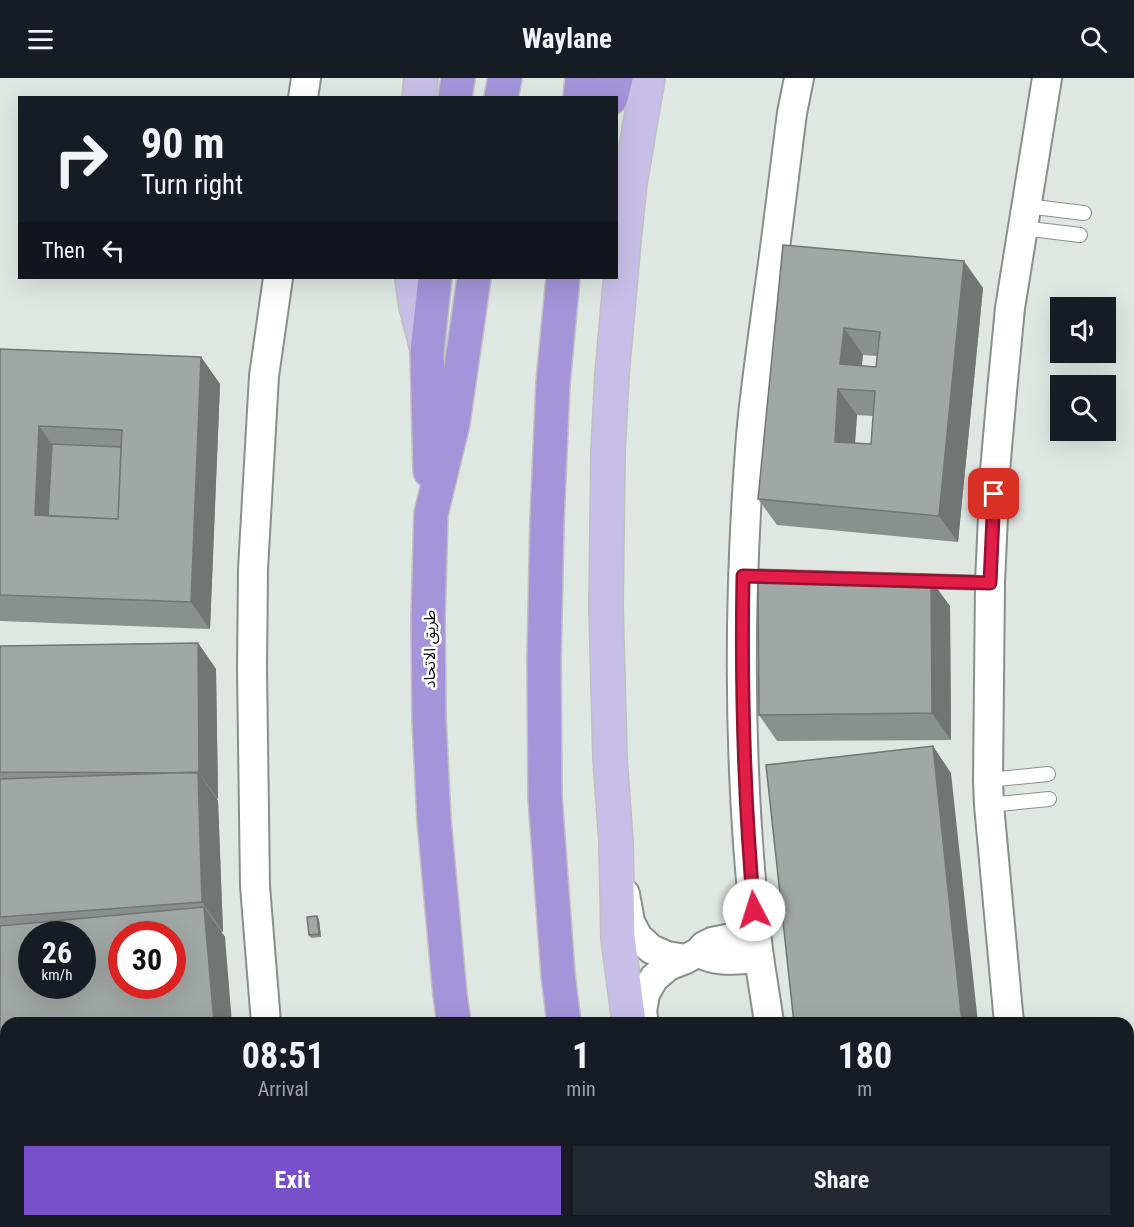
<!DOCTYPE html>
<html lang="en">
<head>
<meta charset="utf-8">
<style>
	body { margin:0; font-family:"Roboto Condensed","Noto Sans Arabic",sans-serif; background:#242831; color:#f1f3f6; height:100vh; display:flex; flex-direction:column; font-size:22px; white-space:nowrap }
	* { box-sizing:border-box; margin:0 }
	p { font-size:20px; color:#9ea1a6 }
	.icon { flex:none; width:33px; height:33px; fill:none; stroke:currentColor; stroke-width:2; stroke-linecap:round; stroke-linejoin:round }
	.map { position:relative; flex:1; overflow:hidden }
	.sheet { position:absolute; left:0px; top:939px; width:1134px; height:210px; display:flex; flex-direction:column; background:#171b24; border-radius:18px 18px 0 0; box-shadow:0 6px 24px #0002 }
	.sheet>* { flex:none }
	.banner { position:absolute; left:18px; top:18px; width:600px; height:183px; border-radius:0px; box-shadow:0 6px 24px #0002; background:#171b24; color:#f1f3f6; overflow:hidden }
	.fabs { position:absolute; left:1050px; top:219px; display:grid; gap:12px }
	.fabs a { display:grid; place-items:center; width:66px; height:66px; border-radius:0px; background:#171b24; box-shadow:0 6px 24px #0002; font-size:30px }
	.speed { position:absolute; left:18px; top:843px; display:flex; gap:12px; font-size:30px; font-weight:700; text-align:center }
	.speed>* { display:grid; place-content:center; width:78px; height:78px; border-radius:50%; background:#171b24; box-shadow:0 6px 24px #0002; line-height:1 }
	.speed small { font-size:15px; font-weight:400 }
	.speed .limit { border:9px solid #d22; background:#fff; color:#111 }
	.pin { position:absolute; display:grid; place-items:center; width:51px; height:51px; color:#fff; margin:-26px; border-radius:12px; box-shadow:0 3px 9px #0006 }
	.me { position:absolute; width:66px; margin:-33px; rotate:355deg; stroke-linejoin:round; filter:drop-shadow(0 0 4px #0008) }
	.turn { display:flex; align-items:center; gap:21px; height:126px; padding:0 24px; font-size:27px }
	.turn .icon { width:78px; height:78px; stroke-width:2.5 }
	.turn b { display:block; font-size:42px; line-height:51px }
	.then { display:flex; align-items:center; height:57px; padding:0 24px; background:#0003; gap:12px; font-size:22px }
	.eta { display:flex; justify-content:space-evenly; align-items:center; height:102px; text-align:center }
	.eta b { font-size:36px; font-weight:700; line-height:42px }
	.cta { display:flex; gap:12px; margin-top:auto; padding:12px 24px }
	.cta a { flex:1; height:69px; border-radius:0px; background:#7851ca; color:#fff; font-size:24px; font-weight:700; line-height:69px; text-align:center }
	.cta a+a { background:#242831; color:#f1f3f6 }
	header { display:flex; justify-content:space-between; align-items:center; height:78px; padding:0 24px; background:#171b24; font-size:27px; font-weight:700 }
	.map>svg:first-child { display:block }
</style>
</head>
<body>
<header><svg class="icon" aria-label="menu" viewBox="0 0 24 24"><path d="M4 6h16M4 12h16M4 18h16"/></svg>Waylane<svg class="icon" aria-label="search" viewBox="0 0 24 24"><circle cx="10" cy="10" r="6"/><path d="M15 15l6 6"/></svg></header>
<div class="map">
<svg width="1134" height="1149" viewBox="0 0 1134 1149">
	<rect width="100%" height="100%" fill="#e0e7e3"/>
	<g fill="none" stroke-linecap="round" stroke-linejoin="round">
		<g stroke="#898f8c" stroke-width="16">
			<path id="lane" d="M 1026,128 L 1084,135
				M 1022,150 L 1080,157
				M 743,498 L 990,505
				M 988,702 L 1048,696
				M 989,727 L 1049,721"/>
		</g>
		<g stroke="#898f8c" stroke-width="32">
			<path id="street" d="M 303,20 L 306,0
				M 625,816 L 630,844 L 638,859 L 651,871 L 667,878 L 686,881
				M 699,874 C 716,886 739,881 759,880
				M 266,945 L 255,808 L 252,591 L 253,491 L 264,298 L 278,200
				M 644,945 L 642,934 L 645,916 L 654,900 L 668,888 L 686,881 L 699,874 L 704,868 L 712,864 L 756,855
				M 769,945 C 765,915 759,885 756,854 C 738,690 738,523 751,358 C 755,312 762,267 768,221 C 777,159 784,97 792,35 L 799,0
				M 1009,945 L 989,727 L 988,702 L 990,505 L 995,393 L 1002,313 L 1010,230 L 1047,0
				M 1128,1002 L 1134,1002
				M 290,1143 L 291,1149"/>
		</g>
		<g stroke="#c0c0c0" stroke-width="36">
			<path id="primary" d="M 419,20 L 421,0
				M 412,200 L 416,228 L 427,271
				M 629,945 L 618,860 L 616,764 L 610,680 L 606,529 L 608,374 L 612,296 L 624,162 L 630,105 L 648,0
				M 666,1143 L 667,1149"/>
		</g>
		<g stroke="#c0c0c0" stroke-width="36">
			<path id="highway" d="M 455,20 L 458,0
				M 501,20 L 505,0
				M 580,20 L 582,0
				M 611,20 L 616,0
				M 563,200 L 553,305 L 547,443 L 544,581 L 545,719 L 558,896 L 564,945
				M 430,393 L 427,274 L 435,200
				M 454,945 L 450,917 L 434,742 L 429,640 L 428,539 L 431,436 L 453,345 L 474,200
				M 443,1143 L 443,1149
				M 484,1143 L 485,1149
				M 598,1143 L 600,1149"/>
		</g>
		<use href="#lane" stroke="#fff" stroke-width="14"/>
		<use href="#street" stroke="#fff" stroke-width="28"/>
		<use href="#primary" stroke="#c8bfe8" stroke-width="33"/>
		<use href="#highway" stroke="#a494d9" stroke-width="33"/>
	</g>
	<path fill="#8a908d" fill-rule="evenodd" d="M 783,167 L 983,210 L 958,464 L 777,447 L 758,421 ZM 863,277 L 877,278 L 876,289 L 861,288 ZM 857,337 L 873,338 L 871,366 L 855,365 Z
		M 0,271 L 201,279 L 220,306 L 210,551 L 0,543 Z
		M 950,528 L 951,662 L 777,663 L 759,637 Z
		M 198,565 L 216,591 L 218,721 L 217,721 L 218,723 L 223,854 L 221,854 L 225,859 L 6,945 L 6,977 L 0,968 L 0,568 Z
		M 317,838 L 319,842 L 321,859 L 311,860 L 309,857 Z
		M 786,1143 L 1018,1143 L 1019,1149 L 787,1149 Z"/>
	<path fill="#717573" d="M 964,183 L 983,210 L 958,464 L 939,438 Z
		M 844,250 L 863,277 L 859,313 L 840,286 Z
		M 201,279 L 220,306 L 210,551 L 191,524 Z
		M 838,311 L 857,337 L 853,391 L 835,364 Z
		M 39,348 L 58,375 L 54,455 L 35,437 Z
		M 931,502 L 950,528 L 951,662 L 932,635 Z
		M 198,565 L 216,591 L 218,721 L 199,695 Z
		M 933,668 L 951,695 L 978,945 L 962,945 Z
		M 198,694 L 218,723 L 223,854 L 202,824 Z
		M 204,829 L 225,859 L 232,945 L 214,945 Z
		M 317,838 L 319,842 L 321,859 L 319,856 Z
		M 248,1143 L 263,1143 L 264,1149 L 249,1149 Z
		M 1002,1143 L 1018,1143 L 1019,1149 L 1003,1149 Z"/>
	<path fill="#a1a7a4" stroke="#717573" stroke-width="1.5" fill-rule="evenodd" d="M 783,167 L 964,183 L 939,438 L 758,421 ZM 844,250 L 880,254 L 876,289 L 840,286 ZM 838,311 L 875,313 L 871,366 L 835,364 Z
		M 0,271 L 201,279 L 191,524 L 0,517 ZM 39,348 L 122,352 L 118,441 L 35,437 Z
		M 52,366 L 121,369 L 118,441 L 48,438 Z
		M 931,502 L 932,635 L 759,637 L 758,504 Z
		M 198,565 L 199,695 L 0,694 L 0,568 Z
		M 933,668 L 962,945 L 794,945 L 766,687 Z
		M 198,694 L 202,824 L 0,839 L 0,701 Z
		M 204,829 L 214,945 L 6,945 L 6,966 L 0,967 L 0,848 ZM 32,856 L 82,856 L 82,908 L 32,908 ZM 122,856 L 172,856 L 172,908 L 122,908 Z
		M 317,838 L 319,856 L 309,857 L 307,839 Z
		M 1134,1006 L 1134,1149 L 1089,1149 L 1088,1143 L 1128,1143 L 1128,1007 Z
		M 11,1143 L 248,1143 L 249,1149 L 12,1149 Z
		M 786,1143 L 895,1143 L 858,1149 L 787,1149 Z
		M 897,1143 L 1002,1143 L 1003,1149 L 898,1149 Z"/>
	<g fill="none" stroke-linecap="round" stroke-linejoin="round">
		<g stroke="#92132f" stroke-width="15">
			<path id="route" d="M 754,832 C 744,721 741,610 743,498 L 990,505 L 994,416"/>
		</g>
		<use href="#route" stroke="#e11d48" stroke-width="10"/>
	</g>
	<g text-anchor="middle" stroke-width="5" stroke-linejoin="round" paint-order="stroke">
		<g font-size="16" fill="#0b0d0c" stroke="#fff">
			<text transform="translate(429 571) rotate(-90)" y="6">طريق الاتحاد</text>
		</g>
	</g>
</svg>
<div class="fabs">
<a><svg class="icon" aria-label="sound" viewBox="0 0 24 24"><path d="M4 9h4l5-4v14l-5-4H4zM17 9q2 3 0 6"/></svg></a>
<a><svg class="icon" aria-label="search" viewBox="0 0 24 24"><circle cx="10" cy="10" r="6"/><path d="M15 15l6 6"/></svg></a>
</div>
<div class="speed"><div>26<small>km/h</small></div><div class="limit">30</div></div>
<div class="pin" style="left:994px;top:416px;background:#d93025"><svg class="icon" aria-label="arrive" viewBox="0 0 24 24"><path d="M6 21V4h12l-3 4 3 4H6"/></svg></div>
<svg class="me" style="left:754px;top:832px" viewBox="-20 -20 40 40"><circle r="19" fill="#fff"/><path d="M0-13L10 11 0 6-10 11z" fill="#e11d48"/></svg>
<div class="banner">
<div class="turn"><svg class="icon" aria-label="right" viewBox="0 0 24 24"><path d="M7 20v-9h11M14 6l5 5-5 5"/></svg><div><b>90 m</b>Turn right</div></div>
<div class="then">Then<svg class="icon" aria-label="left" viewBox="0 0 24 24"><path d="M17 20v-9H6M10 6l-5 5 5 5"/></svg></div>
</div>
<section class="sheet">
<div class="eta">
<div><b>08:51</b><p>Arrival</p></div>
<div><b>1</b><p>min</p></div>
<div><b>180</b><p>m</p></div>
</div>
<div class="cta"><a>Exit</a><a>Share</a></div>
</section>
</div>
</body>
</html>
